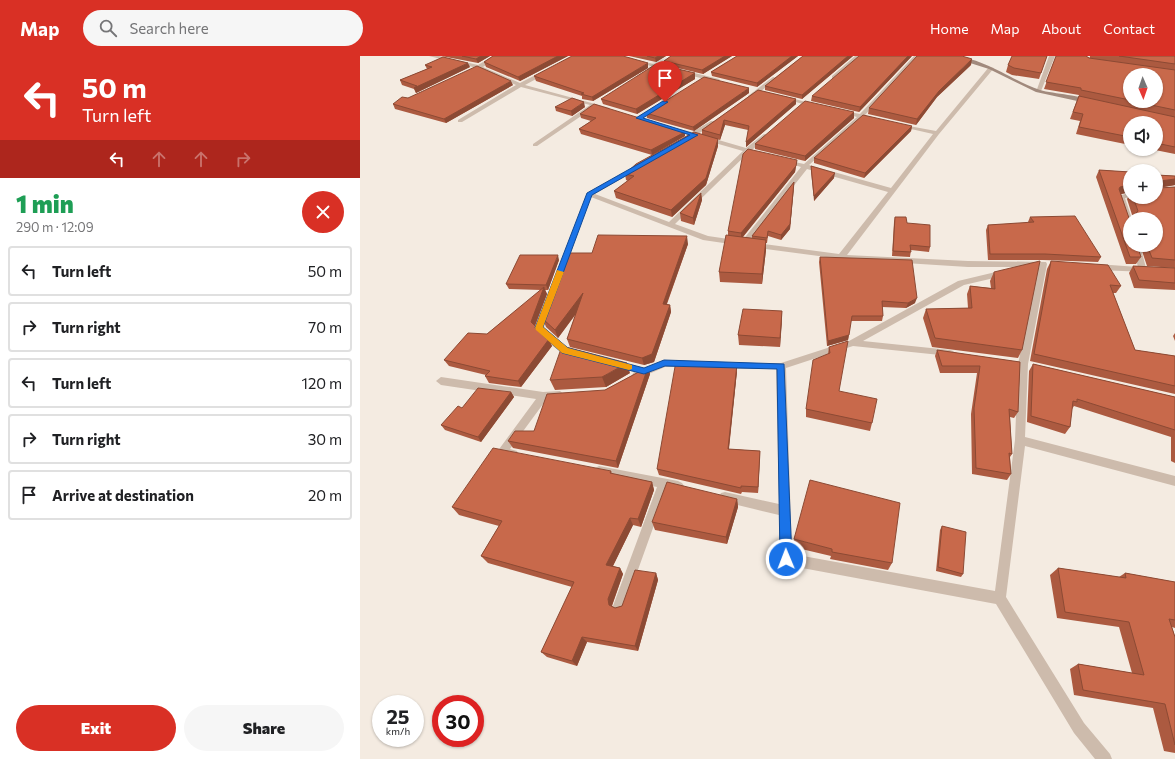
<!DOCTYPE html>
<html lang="en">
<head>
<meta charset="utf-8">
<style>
	body { margin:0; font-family:Commissioner,sans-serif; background:#f6f6f6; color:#202124; height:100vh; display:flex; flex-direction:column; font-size:15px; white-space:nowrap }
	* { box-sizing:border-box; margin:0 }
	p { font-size:13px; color:#757577 }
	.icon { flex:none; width:22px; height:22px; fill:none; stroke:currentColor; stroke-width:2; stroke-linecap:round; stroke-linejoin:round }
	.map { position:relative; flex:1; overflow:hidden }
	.details { display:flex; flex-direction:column; background:#fff; width:360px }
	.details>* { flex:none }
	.guide { background:#d93025; color:#fff; overflow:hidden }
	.needle { width:26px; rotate:178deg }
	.fabs { position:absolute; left:763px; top:12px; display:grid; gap:8px }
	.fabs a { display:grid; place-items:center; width:40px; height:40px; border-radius:50%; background:#fff; box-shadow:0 1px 3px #0004; font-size:20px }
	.speed { position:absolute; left:12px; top:639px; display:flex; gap:8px; font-size:20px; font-weight:700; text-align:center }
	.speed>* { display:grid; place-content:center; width:52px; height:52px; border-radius:50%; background:#fff; box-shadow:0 1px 3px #0004; line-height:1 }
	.speed small { font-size:10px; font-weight:400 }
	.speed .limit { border:6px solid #d22; background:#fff; color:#111 }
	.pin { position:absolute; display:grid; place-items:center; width:34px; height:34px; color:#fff; margin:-41px -17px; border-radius:50% 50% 50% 0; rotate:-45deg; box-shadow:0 0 4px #0007 }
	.pin .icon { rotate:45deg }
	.me { position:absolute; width:44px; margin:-22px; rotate:359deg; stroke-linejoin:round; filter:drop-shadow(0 0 3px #0008) }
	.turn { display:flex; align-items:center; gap:14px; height:84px; padding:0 16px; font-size:18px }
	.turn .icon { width:52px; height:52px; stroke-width:2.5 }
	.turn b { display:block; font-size:28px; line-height:34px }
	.lanes { display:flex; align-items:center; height:38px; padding:0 16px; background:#0003; justify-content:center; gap:20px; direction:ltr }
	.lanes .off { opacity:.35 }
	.round { display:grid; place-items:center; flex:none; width:42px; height:42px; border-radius:21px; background:#f6f6f6 }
	.head { display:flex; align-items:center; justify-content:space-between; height:68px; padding:0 16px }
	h1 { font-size:24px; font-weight:800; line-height:30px; color:#1e9e55 }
	.button { display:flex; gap:8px; margin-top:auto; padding:8px 16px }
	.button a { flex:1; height:46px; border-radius:24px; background:#d93025; color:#fff; font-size:16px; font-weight:800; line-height:46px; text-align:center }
	.button a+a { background:#f6f6f6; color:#202124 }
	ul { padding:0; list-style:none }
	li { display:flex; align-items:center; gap:12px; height:50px; margin:0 8px 6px; padding:0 8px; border:2px solid #e0e0e0; border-radius:4px }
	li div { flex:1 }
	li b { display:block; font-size:15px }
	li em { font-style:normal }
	header { display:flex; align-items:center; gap:24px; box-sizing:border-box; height:56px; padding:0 20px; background:#d93025; color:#fff }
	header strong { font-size:19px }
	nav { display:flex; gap:22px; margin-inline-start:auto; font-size:14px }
	.search { width:280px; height:36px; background:#f6f6f6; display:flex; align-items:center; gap:10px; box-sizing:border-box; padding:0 14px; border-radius:22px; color:#757577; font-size:15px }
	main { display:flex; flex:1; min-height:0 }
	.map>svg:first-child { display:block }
</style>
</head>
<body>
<header>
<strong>Map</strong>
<div class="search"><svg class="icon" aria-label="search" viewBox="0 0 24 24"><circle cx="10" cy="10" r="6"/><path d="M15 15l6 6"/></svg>Search here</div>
<nav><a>Home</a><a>Map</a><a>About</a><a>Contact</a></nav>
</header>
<main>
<section class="details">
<div class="guide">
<div class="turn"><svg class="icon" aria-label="left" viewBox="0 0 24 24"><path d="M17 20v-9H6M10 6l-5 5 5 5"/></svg><div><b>50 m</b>Turn left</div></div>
<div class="lanes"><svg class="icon" aria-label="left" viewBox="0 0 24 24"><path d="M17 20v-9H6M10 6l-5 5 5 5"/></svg><svg class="icon off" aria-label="ahead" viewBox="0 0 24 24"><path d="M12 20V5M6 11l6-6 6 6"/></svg><svg class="icon off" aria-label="ahead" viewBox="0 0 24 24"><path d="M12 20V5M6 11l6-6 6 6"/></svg><svg class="icon off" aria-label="right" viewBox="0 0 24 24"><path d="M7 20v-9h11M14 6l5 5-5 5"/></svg></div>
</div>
<div class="head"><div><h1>1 min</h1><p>290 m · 12:09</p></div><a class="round" style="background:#d93025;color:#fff"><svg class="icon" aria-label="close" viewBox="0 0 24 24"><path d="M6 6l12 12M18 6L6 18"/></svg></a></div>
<ul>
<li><svg class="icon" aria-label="left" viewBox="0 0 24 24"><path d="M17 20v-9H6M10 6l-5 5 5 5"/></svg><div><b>Turn left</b></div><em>50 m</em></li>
<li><svg class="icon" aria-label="right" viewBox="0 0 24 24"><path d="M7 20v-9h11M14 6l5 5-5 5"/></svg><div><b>Turn right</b></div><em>70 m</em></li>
<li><svg class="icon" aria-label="left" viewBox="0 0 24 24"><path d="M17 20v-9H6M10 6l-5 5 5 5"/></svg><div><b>Turn left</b></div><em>120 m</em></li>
<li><svg class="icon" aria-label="right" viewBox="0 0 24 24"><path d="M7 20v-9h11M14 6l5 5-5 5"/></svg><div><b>Turn right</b></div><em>30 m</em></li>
<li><svg class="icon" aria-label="arrive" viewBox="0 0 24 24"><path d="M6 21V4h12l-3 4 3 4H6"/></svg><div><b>Arrive at destination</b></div><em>20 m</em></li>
</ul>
<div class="button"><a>Exit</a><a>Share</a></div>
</section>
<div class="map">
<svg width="815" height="703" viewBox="0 0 815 703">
	<rect width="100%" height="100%" fill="#f4ebe1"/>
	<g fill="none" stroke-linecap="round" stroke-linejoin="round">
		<path fill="#cdbbac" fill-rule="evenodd" d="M 69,0 L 79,0 L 118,9 L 133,0 L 139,0 L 123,11 L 160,27 L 185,14 L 189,14 L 189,16 L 165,29 L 250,52 L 247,54 L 233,50 L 233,52 L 177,90 L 173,90 L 173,88 L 230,49 L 161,31 L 102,66 L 98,66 L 98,64 L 156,29 L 117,12 Z
			M 253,0 L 262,0 L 309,12 L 306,14 Z
			M 495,0 L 501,0 L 476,22 L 472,22 L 472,20 Z
			M 554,0 L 560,0 L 505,59 L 516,62 L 516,64 L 502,62 L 449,109 L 531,132 L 573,78 L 538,70 L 538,68 L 576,75 L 629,11 L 634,12 L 579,78 L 487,199 L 608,205 L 686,206 L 687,208 L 668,308 L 665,381 L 815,420 L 815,430 L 665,390 L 646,541 L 724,667 L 750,698 L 752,703 L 735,703 L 714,677 L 636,548 L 426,509 L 422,507 L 420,503 L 419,459 L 365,446 L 361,445 L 359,441 L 361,437 L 365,436 L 419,448 L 416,313 L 364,313 L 361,312 L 359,310 L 361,308 L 421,307 L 489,285 L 598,225 L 644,214 L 647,215 L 647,219 L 604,229 L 503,285 L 590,294 L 593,295 L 595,297 L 593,299 L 590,300 L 493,290 L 426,312 L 432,498 L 635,535 L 655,384 L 658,308 L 678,211 L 608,211 L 481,203 L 384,190 L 343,184 L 231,141 L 184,271 L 208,292 L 217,295 L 219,297 L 217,299 C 204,303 182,282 175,272 L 227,137 L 274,111 L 278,111 L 278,113 L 235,138 L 309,166 L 383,95 L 334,81 L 328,84 L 324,84 L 324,82 L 328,79 L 310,73 L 310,71 L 332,76 L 351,65 L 355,65 L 355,67 L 338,78 L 386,92 L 404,78 L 409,79 L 392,94 L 400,97 L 400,99 L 388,97 L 315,168 L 348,180 L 382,185 L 441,111 L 421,105 L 421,103 L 444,108 L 497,61 L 479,56 L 479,54 L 500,58 ZM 447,113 L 528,136 L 479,198 L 389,186 Z
			M 689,0 L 695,0 L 681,35 L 676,36 Z
			M 322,14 L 359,23 L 360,24 L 357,26 L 320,17 L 320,15 Z
			M 413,21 L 418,22 L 392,42 L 388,42 L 388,40 Z
			M 421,40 L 425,40 L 459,50 L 454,51 L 421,42 Z
			M 295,50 L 300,51 L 280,63 L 275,62 Z
			M 770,137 L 770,141 L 765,142 L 772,163 L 770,163 L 770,171 L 766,169 L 757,140 Z
			M 772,189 L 780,189 L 786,212 L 789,214 L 788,216 L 737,214 L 733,211 L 737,208 L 778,211 Z
			M 304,304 L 328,305 L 333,308 L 328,311 L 305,311 L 277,323 L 272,319 L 274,316 L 252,310 L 250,308 L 255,305 L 285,312 Z
			M 81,321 L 183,336 L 200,335 L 205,339 L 200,343 L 186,344 L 150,393 L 157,395 L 158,398 L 157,401 L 153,402 L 138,399 L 137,396 L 176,343 L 81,329 L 76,325 Z
			M 239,410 L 318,425 L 322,427 L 324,430 L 322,433 L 318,435 L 307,433 L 265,550 L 264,555 L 259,556 L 254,555 L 253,550 L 297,431 L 235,418 L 234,415 L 235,412 Z"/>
		<path fill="#a18a7d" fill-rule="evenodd" d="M 588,0 C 623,0 650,24 680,34 C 694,38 723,39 734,46 L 731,48 L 676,36 L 629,13 Z"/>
	</g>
	<path fill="#ac5a40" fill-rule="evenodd" d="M 81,0 L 130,0 L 118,7 Z
		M 133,0 L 208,0 L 160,25 L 126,11 L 124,6 Z
		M 269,0 L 306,0 L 296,6 Z
		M 311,0 L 372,0 L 343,18 L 305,9 L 304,5 Z
		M 377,0 L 438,0 L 397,31 L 352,20 L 351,16 Z
		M 443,0 L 493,0 L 442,43 L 405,34 L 405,30 Z
		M 552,0 L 499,56 L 451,45 L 452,40 Z
		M 687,0 L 679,23 L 652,19 L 646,16 L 648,9 Z
		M 696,0 L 726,0 L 730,2 L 730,0 L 815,0 L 815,98 L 790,93 L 796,93 L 796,67 L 770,67 L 770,89 L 716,78 L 720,65 L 710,63 L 719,39 L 684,33 ZM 770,19 L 796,45 L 770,45 Z
		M 65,9 L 110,11 L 56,37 L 54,33 L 42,29 L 40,24 L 67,13 Z
		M 611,9 L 577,41 L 556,69 L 508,58 L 509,52 Z
		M 288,12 L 233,45 L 222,43 L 222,40 L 176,25 L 174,20 Z
		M 335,17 L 335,23 L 277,58 L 243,48 L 241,43 Z
		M 153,29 L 86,67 L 35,53 L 33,48 L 48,42 Z
		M 398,34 L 436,43 L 436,48 L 386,91 L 388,74 L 365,69 L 360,84 L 357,83 L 358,90 L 346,129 L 312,161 L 256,142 L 254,135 L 268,125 L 266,124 L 265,118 L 342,78 L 342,74 Z
		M 389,37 L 334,75 L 287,62 L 286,57 Z
		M 195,51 L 225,51 L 212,60 L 196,55 Z
		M 494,56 L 494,62 L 445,105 L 395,93 L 395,88 Z
		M 220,58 L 325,76 L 325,80 L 292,99 L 221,78 L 219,73 L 231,65 L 221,62 Z
		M 552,70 L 551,75 L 504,122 L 454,107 L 454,102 Z
		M 436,110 L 435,116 L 383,181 L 392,182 L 392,180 L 434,126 L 430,173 L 421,184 L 408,180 L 407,187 L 406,187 L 406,194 L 402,228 L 360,226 L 359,216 L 368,179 L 368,175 Z
		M 451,110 L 474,122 L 454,145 L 451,115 Z
		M 739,114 L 770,116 L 770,136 L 761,138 L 781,201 L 776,208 L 766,208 L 736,121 Z
		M 796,119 L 815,120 L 815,129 L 799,132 L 815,131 L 815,212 L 787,210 L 780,189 L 796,189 L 796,163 L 772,163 L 773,162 L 767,143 L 770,138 L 770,141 L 796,141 Z
		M 341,137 L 342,144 L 334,169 L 321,165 L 320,157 Z
		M 535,161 L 547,167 L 570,191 L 569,196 L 551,194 L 550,201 L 532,200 L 534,166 Z
		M 670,161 L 741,201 L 738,206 L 683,204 L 628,204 L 626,174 L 628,169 L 669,167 L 668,166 Z
		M 328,188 L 307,248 L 310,249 L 311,256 L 294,306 L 284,309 L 210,291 L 207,283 L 216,258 L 198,282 L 186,271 L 183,263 L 232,197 Z
		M 460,201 L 555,247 L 546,252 L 522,251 L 523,260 L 522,265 L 491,265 L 488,284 L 467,290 L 459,206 Z
		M 199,204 L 188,234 L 185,234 L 187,238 L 175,270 L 192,290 L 161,331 L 129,327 L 125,320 L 126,319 L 89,310 L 84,304 L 127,278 L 181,234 L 149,233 L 146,228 Z
		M 691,205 L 761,230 L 756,237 L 753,237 L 775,294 L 815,300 L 815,338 L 670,305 L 687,213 Z
		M 773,210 L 815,212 L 815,234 L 774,232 L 769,217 Z
		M 634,216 L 662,294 L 658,302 L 572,291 L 563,262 L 566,253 L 608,252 L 607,238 L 610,230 L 631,232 L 630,225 Z
		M 422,255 L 420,291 L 379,289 L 378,279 Z
		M 815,277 L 815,285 L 813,280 Z
		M 469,291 L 479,335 L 512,367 L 510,375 L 446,361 L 446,353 L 468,298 Z
		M 577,294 L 660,306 L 658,356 L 654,362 L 650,361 L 652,398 L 650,401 L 651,418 L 647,424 L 612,418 L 611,358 L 617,317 L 580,317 L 575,300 Z
		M 673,308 L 815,341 L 815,407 L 811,405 L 811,381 L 714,350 L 712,353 L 710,371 L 705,378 L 667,366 L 669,315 Z
		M 288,311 L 290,318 L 258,412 L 153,392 L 148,385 L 174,375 L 245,334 Z
		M 377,315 L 369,393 L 400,395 L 398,437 L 382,436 L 381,438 L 299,419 L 297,413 Z
		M 270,317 L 246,331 L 195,334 L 190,324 Z
		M 151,336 L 154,341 L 121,386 L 85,374 L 81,369 L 102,352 Z
		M 251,415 L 252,418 L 292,426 L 294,434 L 281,471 L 273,469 L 253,510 L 260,512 L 263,518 L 252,550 L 255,552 L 262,550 L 296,517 L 298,524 L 278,595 L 227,586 L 217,610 L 187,601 L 181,596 L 212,531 L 128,507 L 121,500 L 139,470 L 99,459 L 92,451 Z
		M 377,443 L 378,451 L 367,488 L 295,474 L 292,466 Z
		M 582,470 L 603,518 L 601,521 L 576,515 L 580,474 Z
		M 434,483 L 532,507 L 528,514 L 470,503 L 471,500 L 433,491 Z
		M 698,512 L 759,521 L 765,517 L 815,526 L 815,572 L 812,571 L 815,581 L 815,697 L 804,695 L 793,652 L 714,639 L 710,613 L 718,608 L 772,617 L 759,571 L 697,562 L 690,519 Z"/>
	<path fill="#8c4a34" d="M 121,0 L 130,0 L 118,7 L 116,3 Z
		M 198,0 L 208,0 L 160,25 L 158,21 Z
		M 298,0 L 306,0 L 296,6 L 295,2 Z
		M 365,0 L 372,0 L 343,18 L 342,14 Z
		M 432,0 L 438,0 L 397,31 L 397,27 Z
		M 488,0 L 493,0 L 442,43 L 442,39 Z
		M 548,0 L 552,0 L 499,56 L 500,51 Z
		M 612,3 L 611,9 L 577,41 L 556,69 L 557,63 L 579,35 Z
		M 108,7 L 110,11 L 56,37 L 54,32 Z
		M 288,7 L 288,12 L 233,45 L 232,41 Z
		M 335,17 L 335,23 L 277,58 L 276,53 Z
		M 151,25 L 153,29 L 86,67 L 84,63 Z
		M 389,32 L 389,37 L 334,75 L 333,71 Z
		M 436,43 L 436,48 L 386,91 L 386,86 Z
		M 224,46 L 225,51 L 212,60 L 211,55 Z
		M 494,56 L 494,62 L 445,105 L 445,100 Z
		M 364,64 L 365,69 L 360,84 L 360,79 Z
		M 552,70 L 551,75 L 504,122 L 505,117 Z
		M 325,76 L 325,80 L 292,99 L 291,94 Z
		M 358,83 L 358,90 L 346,129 L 312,161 L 311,154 Z
		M 437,104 L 435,116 L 381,183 L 381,177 Z
		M 475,117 L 474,122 L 454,145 L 454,140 Z
		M 815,123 L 815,129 L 796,132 L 800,125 Z
		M 770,129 L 770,136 L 757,139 L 760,131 Z
		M 434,131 L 430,173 L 421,184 L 421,179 Z
		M 341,137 L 342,144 L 334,169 L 333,162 Z
		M 327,180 L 328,188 L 304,255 L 303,248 Z
		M 406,184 L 406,194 L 402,228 L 402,218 Z
		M 198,199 L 199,204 L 188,234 L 186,229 Z
		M 184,231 L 187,238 L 174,272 L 171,266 Z
		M 223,237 L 225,245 L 198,282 L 195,274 Z
		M 557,242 L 555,247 L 546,252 L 548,247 Z
		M 310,249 L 311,256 L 294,306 L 284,309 L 282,302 Z
		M 422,255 L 422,265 L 420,291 L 420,282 Z
		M 489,279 L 488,284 L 467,290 L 468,285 Z
		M 189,283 L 192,290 L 161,331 L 158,325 Z
		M 267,307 L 270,317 L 246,331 L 242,321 Z
		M 377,308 L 377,315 L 368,400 L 368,393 Z
		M 288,311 L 290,318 L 258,412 L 256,405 Z
		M 151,336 L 154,341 L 121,386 L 118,381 Z
		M 400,395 L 400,401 L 398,437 L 398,431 Z
		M 292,426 L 294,434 L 281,471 L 278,463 Z
		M 377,443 L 378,451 L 367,488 L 366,481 Z
		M 270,462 L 273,469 L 250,516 L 246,509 Z
		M 260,512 L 263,518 L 252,549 L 253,555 L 249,549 L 248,543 Z
		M 296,517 L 298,524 L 278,595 L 275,590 Z
		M 222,581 L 227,586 L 217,610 L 212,605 Z"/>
	<path fill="#c8694b" stroke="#8c4a34" d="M 102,0 L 121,0 L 116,3 Z
		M 133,0 L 198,0 L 158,21 L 124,6 Z
		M 212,0 L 263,0 L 288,7 L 232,41 L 221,38 L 224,37 L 174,20 Z
		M 287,0 L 298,0 L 295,2 Z
		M 311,0 L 365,0 L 342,14 L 304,5 Z
		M 377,0 L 432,0 L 397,27 L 351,16 Z
		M 443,0 L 488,0 L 442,39 L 405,30 Z
		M 499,0 L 548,0 L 500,51 L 452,40 Z
		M 557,0 L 602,0 L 612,3 L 579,35 L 557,63 L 509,52 Z
		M 652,0 L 687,0 L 681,17 L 654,12 L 648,9 Z
		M 696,0 L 726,0 L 729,2 L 815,14 L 815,54 L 772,45 L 796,45 L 796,19 L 770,19 L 770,44 L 721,34 L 721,32 L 686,26 Z
		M 759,0 L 815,0 L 815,8 Z
		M 83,1 L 108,7 L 54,32 L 57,30 L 40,24 L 72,11 L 65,9 Z
		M 296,8 L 335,17 L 276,53 L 241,43 Z
		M 117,10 L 151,25 L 84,63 L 33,48 L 42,41 L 48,42 Z
		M 344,21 L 389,32 L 333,71 L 286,57 Z
		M 398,34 L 436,43 L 386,86 L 389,70 L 364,64 L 360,79 L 342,74 Z
		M 719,40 L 815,61 L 815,91 L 796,87 L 796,67 L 770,67 L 770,81 L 719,71 L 723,58 L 713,56 Z
		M 212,42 L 224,46 L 211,55 L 195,51 Z
		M 445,45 L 494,56 L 445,100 L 395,88 Z
		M 234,48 L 325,76 L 291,94 L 219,73 L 236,62 L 220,58 Z
		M 503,59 L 552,70 L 505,117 L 454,102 Z
		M 334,76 L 358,83 L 346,122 L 311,154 L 254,135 L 274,120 L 265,118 L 276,108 Z
		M 388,93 L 437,104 L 436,110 L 381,177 L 368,175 L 383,98 Z
		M 451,110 L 475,117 L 454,140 Z
		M 739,114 L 770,116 L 770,129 L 760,131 L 759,133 L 769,162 L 770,163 L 770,189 L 777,189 L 781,201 L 770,201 Z
		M 796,119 L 815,120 L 815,123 L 800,125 L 799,132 L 815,131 L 815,204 L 792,202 L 787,189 L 796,189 L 796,163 L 776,163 L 776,157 L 778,155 L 773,141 L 796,141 Z
		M 434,126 L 430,168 L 421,179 L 408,175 L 407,182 L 392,180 Z
		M 341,137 L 333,162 L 320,157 Z
		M 715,160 L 741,201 L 685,198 L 630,198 L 628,169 L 674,166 L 670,161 Z
		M 535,161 L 546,161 L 547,167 L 570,169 L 570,191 L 550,189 L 551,196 L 533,195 Z
		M 238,179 L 327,180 L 303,248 L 310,249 L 292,298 L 282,302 L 207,283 L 223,237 L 195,274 L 183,263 L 207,197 L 232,197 Z
		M 366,179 L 406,184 L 402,218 L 359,216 Z
		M 160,199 L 198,199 L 186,229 L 146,228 Z
		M 460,201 L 552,204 L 557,242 L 548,247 L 522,245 L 523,260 L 492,260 L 489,279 L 468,285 Z
		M 680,205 L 662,294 L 575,282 L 566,253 L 612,252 L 610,230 L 635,233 L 634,216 Z
		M 691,205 L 748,209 L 761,230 L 750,229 L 775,294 L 815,300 L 815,330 L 674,298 Z
		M 773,210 L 815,212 L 815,227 L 779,224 Z
		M 184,231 L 171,266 L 189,283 L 158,325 L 125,320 L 130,315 L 84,304 L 108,277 L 127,278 Z
		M 383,253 L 422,255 L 420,282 L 378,279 Z
		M 488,285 L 479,335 L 517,343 L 512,367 L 446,353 L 453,304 L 470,297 L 469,291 Z
		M 202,290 L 267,307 L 242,321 L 190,324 Z
		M 577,294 L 660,306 L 658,356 L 649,353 L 652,398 L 649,397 L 651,418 L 616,412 L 614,352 L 620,310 L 582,310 Z
		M 316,305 L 377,308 L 368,393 L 400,395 L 398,431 L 381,430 L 381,432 L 297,413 Z
		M 673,308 L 815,341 L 815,374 L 717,343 L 717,346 L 713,345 L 710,371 L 671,360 Z
		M 288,311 L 256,405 L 148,385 L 155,375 L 174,375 L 187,338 L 245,334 Z
		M 118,332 L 151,336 L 118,381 L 81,369 L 98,350 L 102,352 Z
		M 133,392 L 251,415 L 250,417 L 292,426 L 278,463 L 270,462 L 246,509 L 260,512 L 248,543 L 249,549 L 255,552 L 262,550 L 275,514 L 296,517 L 275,590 L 222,581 L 212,605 L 181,596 L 214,526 L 121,500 L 142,465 L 92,451 Z
		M 450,424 L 540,447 L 532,507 L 472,496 L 472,493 L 434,483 Z
		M 307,426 L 377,443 L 366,481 L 292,466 Z
		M 582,470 L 606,476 L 603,518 L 578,511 Z
		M 698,512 L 766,522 L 765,517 L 815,526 L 815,564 L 809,563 L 815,581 L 815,689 L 805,648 L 723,634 L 718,608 L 784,619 L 769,566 L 705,556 Z"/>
	<path fill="#1a73e8" stroke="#114b97" d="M 303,45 L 308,46 L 283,62 L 338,79 L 232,139 L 183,271 L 208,292 L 284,312 L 304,304 L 424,308 L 432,503 L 430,507 L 426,508 L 422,507 L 420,503 L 417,313 L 305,310 L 284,318 L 202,297 L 175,272 L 227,137 L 330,79 L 276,62 Z"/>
	<path fill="#f59e0b" d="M 197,214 L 204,216 L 183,271 L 208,292 L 272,309 L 272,313 L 269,314 L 202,297 L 176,274 L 175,272 Z"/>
</svg>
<div class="fabs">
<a><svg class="needle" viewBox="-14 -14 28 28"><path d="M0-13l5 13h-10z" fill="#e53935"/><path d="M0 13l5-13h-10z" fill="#757577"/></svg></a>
<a><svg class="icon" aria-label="sound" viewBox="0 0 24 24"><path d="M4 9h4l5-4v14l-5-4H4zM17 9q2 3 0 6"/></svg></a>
<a>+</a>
<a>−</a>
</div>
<div class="speed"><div>25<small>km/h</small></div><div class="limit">30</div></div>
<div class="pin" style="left:305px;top:46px;background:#d93025"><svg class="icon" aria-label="arrive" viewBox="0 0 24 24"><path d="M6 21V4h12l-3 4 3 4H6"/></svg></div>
<svg class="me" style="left:426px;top:503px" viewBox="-20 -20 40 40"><circle r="17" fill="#1a73e8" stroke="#fff" stroke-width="3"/><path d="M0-11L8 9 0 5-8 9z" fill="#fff"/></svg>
</div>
</main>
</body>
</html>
